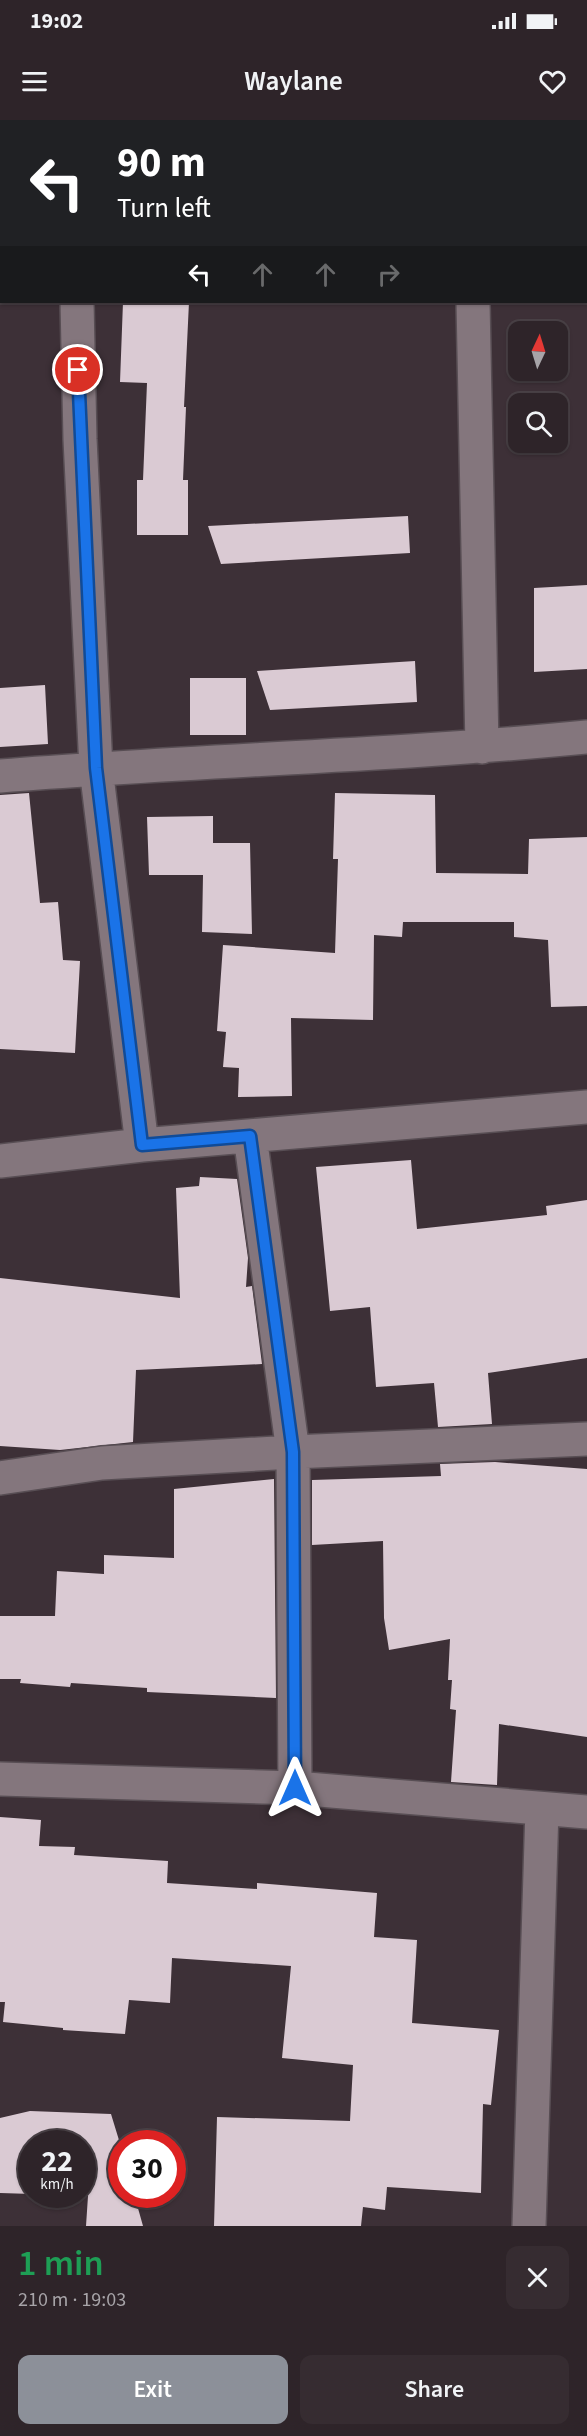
<!DOCTYPE html>
<html lang="en">
<head>
<meta charset="utf-8">
<style>
	body { margin:0; font-family:"Source Sans 3",sans-serif; background:#362c31; color:#f1f3f6; height:100vh; display:flex; flex-direction:column; font-size:22px; white-space:nowrap }
	* { box-sizing:border-box; margin:0 }
	p { font-size:20px; color:#a7a4a8 }
	.icon { flex:none; width:33px; height:33px; fill:none; stroke:currentColor; stroke-width:2; stroke-linecap:round; stroke-linejoin:round }
	.map { position:relative; height:2106px; overflow:hidden }
	.details { display:flex; flex-direction:column; background:#2e2429; flex:1 }
	.details>* { flex:none }
	.hud { position:absolute; left:0px; top:0px; width:588px; height:183px; box-shadow:0 2px 4px #0004,0 0 0 2px #494146; background:#202124; color:#fff; overflow:hidden }
	.needle { width:39px; rotate:4deg }
	.fabs { position:absolute; left:508px; top:201px; display:grid; gap:12px }
	.fabs a { display:grid; place-items:center; width:60px; height:60px; border-radius:12px; background:#2e2429; box-shadow:0 2px 4px #0004,0 0 0 2px #494146; font-size:30px }
	.speed { position:absolute; left:18px; top:2010px; display:flex; gap:12px; font-size:30px; font-weight:700; text-align:center }
	.speed>* { display:grid; place-content:center; width:78px; height:78px; border-radius:50%; background:#2e2429; box-shadow:0 2px 4px #0004,0 0 0 2px #494146; line-height:1 }
	.speed small { font-size:15px; font-weight:400 }
	.speed .limit { border:9px solid #d22; background:#fff; color:#111 }
	.pin { position:absolute; display:grid; place-items:center; width:51px; height:51px; color:#fff; margin:-26px; border:3px solid #fff; border-radius:50%; box-shadow:0 2px 6px #0007 }
	.me { position:absolute; width:66px; margin:-33px; rotate:0deg; stroke-linejoin:round; filter:drop-shadow(0 0 4px #0008) }
	.turn { display:flex; align-items:center; gap:21px; height:126px; padding:0 18px; font-size:27px }
	.turn .icon { width:78px; height:78px; stroke-width:2.5 }
	.turn b { display:block; font-size:42px; line-height:51px }
	.lanes { display:flex; align-items:center; height:57px; padding:0 18px; background:#0003; justify-content:center; gap:30px; direction:ltr }
	.lanes .off { opacity:.35 }
	.round { display:grid; place-items:center; flex:none; width:63px; height:63px; border-radius:12px; background:#362c31 }
	.summary { display:flex; align-items:center; justify-content:space-between; height:102px; padding:0 18px }
	h1 { font-size:36px; font-weight:600; line-height:45px; color:#1e9e55 }
	.cta { display:flex; gap:12px; margin-top:auto; padding:12px 18px }
	.cta a { flex:1; height:69px; border-radius:12px; background:#8c9099; color:#fff; font-size:24px; font-weight:600; line-height:69px; text-align:center }
	.cta a+a { background:#362c31; color:#f1f3f6 }
	.status { display:flex; justify-content:space-between; align-items:center; height:42px; padding:0 30px; background:#2e2429; direction:ltr }
	.status svg { height:16px; fill:currentColor }
	header { display:flex; justify-content:space-between; align-items:center; height:78px; padding:0 18px; background:#2e2429; font-size:27px; font-weight:600 }
	.map>svg:first-child { display:block }
</style>
</head>
<body>
<div class="status"><b>19:02</b><svg viewBox="0 0 49 12"><path d="M0 12V9h3v3zM5 12V6h3v6zM10 12V3h3v9zM15 12V0h3v12zM26 1h20v11H26zM47 4h2v5h-2z"/></svg></div>
<header><svg class="icon" aria-label="menu" viewBox="0 0 24 24"><path d="M4 6h16M4 12h16M4 18h16"/></svg>Waylane<svg class="icon" aria-label="heart" viewBox="0 0 24 24"><path d="M12 20l-8-8c-3-5 5-10 8-4 3-6 11-1 8 4z"/></svg></header>
<div class="map">
<svg width="587" height="2106" viewBox="0 0 587 2106">
	<rect width="100%" height="100%" fill="#3d3037"/>
	<path fill="#dacad3" d="M 123,182 L 189,182 L 184,287 L 186,287 L 183,360 L 188,360 L 188,415 L 137,415 L 137,360 L 143,360 L 147,263 L 120,262 Z
		M 408,396 L 410,433 L 221,444 L 208,406 Z
		M 587,465 L 587,549 L 534,552 L 534,468 Z
		M 415,541 L 417,582 L 270,590 L 257,551 Z
		M 190,558 L 246,558 L 246,615 L 190,615 Z
		M 45,565 L 48,624 L 0,627 L 0,568 Z
		M 29,673 L 40,783 L 58,782 L 63,840 L 80,841 L 75,933 L 0,929 L 0,675 Z
		M 335,673 L 435,675 L 436,753 L 528,754 L 529,719 L 587,717 L 587,886 L 551,887 L 548,820 L 514,817 L 514,802 L 403,802 L 402,817 L 374,815 L 373,900 L 291,898 L 292,976 L 238,977 L 239,948 L 223,947 L 226,912 L 217,911 L 223,825 L 335,833 L 338,739 L 333,739 Z
		M 213,696 L 213,723 L 250,723 L 252,814 L 202,812 L 203,755 L 149,755 L 147,697 Z
		M 411,1040 L 417,1109 L 547,1095 L 546,1086 L 587,1080 L 587,1238 L 488,1253 L 492,1304 L 438,1307 L 434,1263 L 376,1267 L 370,1187 L 330,1191 L 316,1047 Z
		M 200,1057 L 237,1059 L 248,1138 L 246,1167 L 252,1166 L 262,1244 L 136,1250 L 133,1322 L 60,1330 L 0,1326 L 0,1158 L 180,1178 L 176,1068 L 199,1066 Z
		M 495,1342 L 587,1349 L 587,1617 L 499,1604 L 497,1665 L 451,1662 L 456,1590 L 450,1589 L 452,1560 L 448,1560 L 450,1519 L 389,1530 L 384,1498 L 383,1421 L 312,1425 L 312,1360 L 441,1356 L 440,1344 Z
		M 274,1359 L 276,1578 L 147,1572 L 147,1568 L 71,1563 L 70,1567 L 20,1563 L 21,1559 L 0,1559 L 0,1496 L 55,1496 L 57,1451 L 104,1454 L 104,1435 L 174,1438 L 174,1369 Z
		M 0,1697 L 41,1700 L 39,1726 L 75,1727 L 74,1735 L 168,1741 L 167,1763 L 257,1769 L 257,1763 L 377,1773 L 374,1817 L 417,1820 L 412,1903 L 499,1910 L 491,1985 L 483,1984 L 481,2073 L 387,2067 L 385,2090 L 363,2087 L 361,2106 L 214,2106 L 217,1997 L 350,2001 L 353,1945 L 282,1938 L 291,1846 L 172,1838 L 170,1883 L 129,1880 L 125,1914 L 63,1910 L 63,1908 L 3,1902 L 5,1882 L 0,1882 Z
		M 30,1991 L 111,1994 L 122,2030 L 122,2074 L 134,2074 L 143,2106 L 86,2106 L 88,2076 L 38,2074 L 82,2074 L 82,2024 L 32,2024 L 32,2074 L 0,2073 L 0,1998 Z"/>
	<g fill="none" stroke-linecap="round" stroke-linejoin="round">
		<g stroke="#584e54" stroke-width="36">
			<path id="street" d="M 0,81 L 2,81
				M 586,93 L 587,93
				M 77,182 L 80,319 L 96,648 L 142,1025
				M 473,182 L 482,627
				M 0,656 C 196,640 392,636 587,617
				M 250,1016 L 293,1332 L 295,1668
				M 0,1041 L 142,1025 L 587,987
				M 0,1358 L 102,1343 L 293,1332 L 587,1319
				M 0,1659 L 295,1668 L 587,1692
				M 529,2106 L 542,1689"/>
		</g>
		<use href="#street" stroke="#84767d" stroke-width="33"/>
	</g>
	<g fill="none" stroke-linecap="round" stroke-linejoin="round">
		<g stroke="#114b97" stroke-width="15">
			<path id="route" d="M 78,250 L 96,648 L 142,1025 L 250,1016 L 293,1332 L 295,1668"/>
		</g>
		<use href="#route" stroke="#1a73e8" stroke-width="10"/>
	</g>
</svg>
<div class="fabs">
<a><svg class="needle" viewBox="-14 -14 28 28"><path d="M0-13l5 13h-10z" fill="#e53935"/><path d="M0 13l5-13h-10z" fill="#a7a4a8"/></svg></a>
<a><svg class="icon" aria-label="search" viewBox="0 0 24 24"><circle cx="10" cy="10" r="6"/><path d="M15 15l6 6"/></svg></a>
</div>
<div class="speed"><div>22<small>km/h</small></div><div class="limit">30</div></div>
<div class="pin" style="left:78px;top:250px;background:#d93025"><svg class="icon" aria-label="arrive" viewBox="0 0 24 24"><path d="M6 21V4h12l-3 4 3 4H6"/></svg></div>
<svg class="me" style="left:295px;top:1668px" viewBox="-20 -20 40 40"><path d="M0-17L14 15 0 8-14 15z" fill="#1a73e8" stroke="#fff" stroke-width="4"/></svg>
<div class="hud">
<div class="turn"><svg class="icon" aria-label="left" viewBox="0 0 24 24"><path d="M17 20v-9H6M10 6l-5 5 5 5"/></svg><div><b>90 m</b>Turn left</div></div>
<div class="lanes"><svg class="icon" aria-label="left" viewBox="0 0 24 24"><path d="M17 20v-9H6M10 6l-5 5 5 5"/></svg><svg class="icon off" aria-label="ahead" viewBox="0 0 24 24"><path d="M12 20V5M6 11l6-6 6 6"/></svg><svg class="icon off" aria-label="ahead" viewBox="0 0 24 24"><path d="M12 20V5M6 11l6-6 6 6"/></svg><svg class="icon off" aria-label="right" viewBox="0 0 24 24"><path d="M7 20v-9h11M14 6l5 5-5 5"/></svg></div>
</div>
</div>
<section class="details">
<div class="summary"><div><h1>1 min</h1><p>210 m · 19:03</p></div><a class="round"><svg class="icon" aria-label="close" viewBox="0 0 24 24"><path d="M6 6l12 12M18 6L6 18"/></svg></a></div>
<div class="cta"><a>Exit</a><a>Share</a></div>
</section>
</body>
</html>
